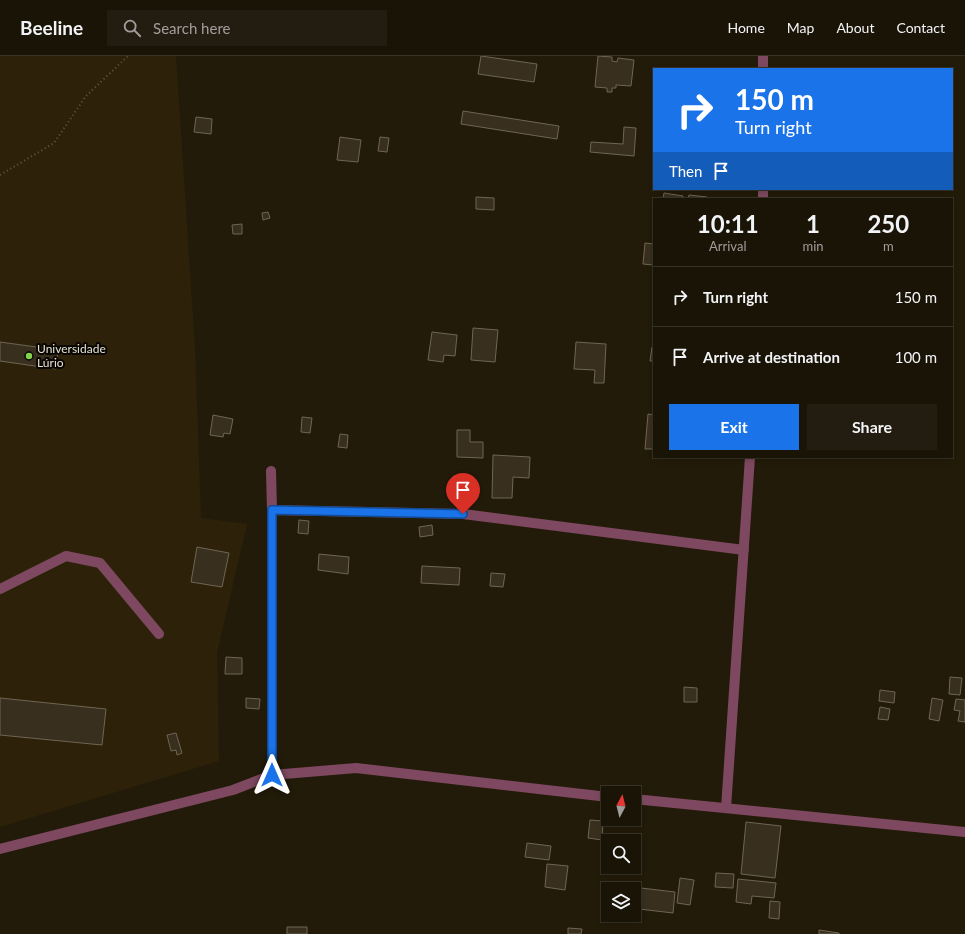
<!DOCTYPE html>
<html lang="en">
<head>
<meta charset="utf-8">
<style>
	body { margin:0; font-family:Lato,sans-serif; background:#231d11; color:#f1f3f6; height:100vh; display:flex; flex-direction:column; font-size:15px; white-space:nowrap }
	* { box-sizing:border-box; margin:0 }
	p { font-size:13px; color:#9f9e9b }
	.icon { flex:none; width:22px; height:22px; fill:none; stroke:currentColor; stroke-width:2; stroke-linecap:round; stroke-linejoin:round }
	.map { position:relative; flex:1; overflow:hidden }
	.drawer { position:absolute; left:653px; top:142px; width:300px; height:260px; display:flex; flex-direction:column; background:#1a1407; border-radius:0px; box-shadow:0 2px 6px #0003,0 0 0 1px #383328 }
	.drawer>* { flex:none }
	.hud { position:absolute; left:653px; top:12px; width:300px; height:122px; border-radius:0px; box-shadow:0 2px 6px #0003,0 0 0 1px #383328; background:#1a73e8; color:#fff; overflow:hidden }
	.needle { width:26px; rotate:7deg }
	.controls { position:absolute; left:601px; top:730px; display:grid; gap:8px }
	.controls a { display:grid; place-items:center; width:40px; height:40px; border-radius:0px; background:#1a1407; box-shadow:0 2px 6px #0003,0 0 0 1px #383328; font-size:20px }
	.pin { position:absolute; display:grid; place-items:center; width:34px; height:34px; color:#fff; margin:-41px -17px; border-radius:50% 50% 50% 0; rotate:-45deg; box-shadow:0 0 4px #0007 }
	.pin .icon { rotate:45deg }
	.me { position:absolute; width:44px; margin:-22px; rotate:0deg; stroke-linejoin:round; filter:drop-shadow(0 0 3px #0008) }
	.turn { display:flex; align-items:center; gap:14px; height:84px; padding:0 16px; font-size:18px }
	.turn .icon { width:52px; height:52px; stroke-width:2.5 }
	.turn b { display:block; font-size:28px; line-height:34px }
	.then { display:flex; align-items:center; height:38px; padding:0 16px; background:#0003; gap:8px; font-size:15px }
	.eta { display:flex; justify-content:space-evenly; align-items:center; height:68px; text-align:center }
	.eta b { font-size:24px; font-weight:700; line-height:28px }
	.button { display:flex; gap:8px; margin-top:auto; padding:8px 16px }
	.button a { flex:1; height:46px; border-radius:0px; background:#1a73e8; color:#fff; font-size:16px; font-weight:700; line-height:46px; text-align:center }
	.button a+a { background:#231d11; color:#f1f3f6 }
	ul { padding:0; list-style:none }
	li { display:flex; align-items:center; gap:12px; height:60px; padding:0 16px; border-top:1px solid #383328 }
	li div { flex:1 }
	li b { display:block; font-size:15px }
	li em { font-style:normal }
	header { display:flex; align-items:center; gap:24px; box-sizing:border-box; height:56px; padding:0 20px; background:#1a1407; border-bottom:1px solid #383328 }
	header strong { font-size:19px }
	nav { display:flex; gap:22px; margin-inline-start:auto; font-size:14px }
	.search { width:280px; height:36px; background:#231d11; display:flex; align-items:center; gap:10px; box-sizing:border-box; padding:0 14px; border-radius:0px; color:#9f9e9b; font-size:15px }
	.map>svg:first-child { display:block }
</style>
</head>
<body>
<header>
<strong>Beeline</strong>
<div class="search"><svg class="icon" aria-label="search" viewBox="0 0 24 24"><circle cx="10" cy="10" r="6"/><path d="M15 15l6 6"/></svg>Search here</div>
<nav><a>Home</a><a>Map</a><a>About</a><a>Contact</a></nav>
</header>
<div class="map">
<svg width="965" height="878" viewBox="0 0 965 878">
	<rect width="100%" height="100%" fill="#231b09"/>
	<path fill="#2d2209" d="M 0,0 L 176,0 L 195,293 L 201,462 L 247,468 L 217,597 L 219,705 L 0,771 Z"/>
	<path fill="#382f1e" stroke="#6f6552" d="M 481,0 L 537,8 L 534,26 L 478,18 Z
		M 598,0 L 612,1 L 612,5 L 617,6 L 618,2 L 634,4 L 631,30 L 616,29 L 616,32 L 612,32 L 612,36 L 607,36 L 607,32 L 595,31 Z
		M 463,55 L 559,70 L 557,83 L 461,68 Z
		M 196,61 L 212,63 L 211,78 L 194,76 Z
		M 624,71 L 636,72 L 634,100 L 590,96 L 591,86 L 623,88 Z
		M 340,81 L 361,84 L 358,106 L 337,104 Z
		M 380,81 L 389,82 L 387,96 L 378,95 Z
		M 664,137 L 683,140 L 683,143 L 663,143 Z
		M 689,139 L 707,141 L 707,143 L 688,143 Z
		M 476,141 L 494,142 L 494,154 L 476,153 Z
		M 268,156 L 270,162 L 263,164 L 262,157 Z
		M 242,168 L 242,178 L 233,178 L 232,169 Z
		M 645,187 L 654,188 L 653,209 L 643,208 Z
		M 473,272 L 498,274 L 495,306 L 471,304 Z
		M 432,276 L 457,279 L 455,300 L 444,299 L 443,306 L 428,304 Z
		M 0,286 L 58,294 L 56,313 L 0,305 Z
		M 576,286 L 606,288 L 604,327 L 594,327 L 595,314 L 574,313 Z
		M 652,291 L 654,291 L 654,305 L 650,305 Z
		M 648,358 L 654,359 L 654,393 L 645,393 Z
		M 213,359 L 233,363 L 230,378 L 224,377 L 223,381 L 210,379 Z
		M 302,361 L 312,362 L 310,377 L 301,376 Z
		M 457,374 L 470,374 L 470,386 L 483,386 L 483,402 L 457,401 Z
		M 340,378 L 348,379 L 347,392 L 338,391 Z
		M 493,399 L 530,401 L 529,422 L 513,421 L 512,442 L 492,442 Z
		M 299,464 L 309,465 L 308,478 L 298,477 Z
		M 432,469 L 433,479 L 420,481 L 419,471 Z
		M 197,491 L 229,497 L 222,531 L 191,526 Z
		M 319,498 L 349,501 L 348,518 L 318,514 Z
		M 422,510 L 460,512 L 459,529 L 421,527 Z
		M 491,517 L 505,518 L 503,531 L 490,530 Z
		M 226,601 L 242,602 L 242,618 L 225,618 Z
		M 950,621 L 962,622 L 960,639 L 949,638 Z
		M 684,631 L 697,632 L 697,646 L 684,646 Z
		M 880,634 L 895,636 L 894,647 L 879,645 Z
		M 0,642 L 106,653 L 102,689 L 0,679 Z
		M 246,642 L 260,643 L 259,653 L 246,652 Z
		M 932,642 L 943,644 L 939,665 L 929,663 Z
		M 956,643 L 965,644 L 965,666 L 958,665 L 960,655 L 954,654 Z
		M 880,651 L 890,653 L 888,664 L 878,663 Z
		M 176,677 L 182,697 L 177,699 L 176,694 L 171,695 L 167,679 Z
		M 590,764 L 603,765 L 602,784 L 588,782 Z
		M 746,766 L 781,770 L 775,822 L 741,818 Z
		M 527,787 L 551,790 L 549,804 L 525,801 Z
		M 547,808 L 568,810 L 565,834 L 545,831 Z
		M 716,817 L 734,818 L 733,832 L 715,831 Z
		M 680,822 L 694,824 L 690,849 L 677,847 Z
		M 738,823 L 776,827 L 774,842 L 752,840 L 751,848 L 736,846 Z
		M 641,832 L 675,836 L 673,857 L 639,853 Z
		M 770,845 L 780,846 L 779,863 L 769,862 Z
		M 287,871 L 307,871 L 307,878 L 287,878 Z
		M 568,872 L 582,873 L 581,878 L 568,878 Z
		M 819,874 L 839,877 L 839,878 L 819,878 Z"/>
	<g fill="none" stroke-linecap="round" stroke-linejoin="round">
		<path stroke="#605949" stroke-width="2" stroke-dasharray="1 3" stroke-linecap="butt" d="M 0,119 L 54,87 L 86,40 L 128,0"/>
		<path stroke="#7e4960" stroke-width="10" d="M 763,13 L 763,0
			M 763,143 L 763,133
			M 271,415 L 272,454 L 272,719
			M 272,454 L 463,458 L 744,494
			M 0,533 L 66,500 L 100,507 L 159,578
			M 634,743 L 965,776
			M 726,752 L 750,401
			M 0,793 L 233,734 L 272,719 L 356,712 L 608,741"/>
	</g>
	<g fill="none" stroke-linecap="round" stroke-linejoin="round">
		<g stroke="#114b97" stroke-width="10">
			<path id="route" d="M 272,719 L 272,454 L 463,458"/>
		</g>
		<use href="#route" stroke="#1a73e8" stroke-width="7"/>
	</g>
	<circle fill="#82d04f" stroke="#090602" stroke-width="1.5" cx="29" cy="300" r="4"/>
	<g text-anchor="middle" stroke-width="4" stroke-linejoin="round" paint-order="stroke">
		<g font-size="12" fill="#e6e0d5" stroke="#090602" text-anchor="start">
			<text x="37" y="297">Universidade<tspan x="37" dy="14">Lúrio</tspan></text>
		</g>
	</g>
</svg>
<div class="controls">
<a><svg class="needle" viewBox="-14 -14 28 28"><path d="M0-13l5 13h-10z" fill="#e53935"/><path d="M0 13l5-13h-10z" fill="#9f9e9b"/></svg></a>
<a><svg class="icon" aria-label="search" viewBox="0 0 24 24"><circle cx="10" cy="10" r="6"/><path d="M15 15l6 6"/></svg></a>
<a><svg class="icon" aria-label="layers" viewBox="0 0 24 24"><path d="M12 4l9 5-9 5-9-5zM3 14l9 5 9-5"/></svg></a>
</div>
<div class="pin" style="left:463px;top:458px;background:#d93025"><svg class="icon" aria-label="arrive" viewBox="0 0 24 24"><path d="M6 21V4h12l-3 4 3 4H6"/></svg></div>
<svg class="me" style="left:272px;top:719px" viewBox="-20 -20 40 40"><path d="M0-17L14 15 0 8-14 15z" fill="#1a73e8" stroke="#fff" stroke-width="4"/></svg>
<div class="hud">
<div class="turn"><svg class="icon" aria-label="right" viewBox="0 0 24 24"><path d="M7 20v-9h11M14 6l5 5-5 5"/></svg><div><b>150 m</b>Turn right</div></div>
<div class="then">Then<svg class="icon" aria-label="arrive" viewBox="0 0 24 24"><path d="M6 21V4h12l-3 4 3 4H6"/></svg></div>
</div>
<section class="drawer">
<div class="eta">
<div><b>10:11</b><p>Arrival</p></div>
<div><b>1</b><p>min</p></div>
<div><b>250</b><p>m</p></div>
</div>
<ul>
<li><svg class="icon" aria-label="right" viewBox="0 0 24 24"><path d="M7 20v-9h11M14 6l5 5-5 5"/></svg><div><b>Turn right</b></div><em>150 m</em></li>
<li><svg class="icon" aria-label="arrive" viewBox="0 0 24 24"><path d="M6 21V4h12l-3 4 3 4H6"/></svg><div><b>Arrive at destination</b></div><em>100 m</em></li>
</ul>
<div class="button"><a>Exit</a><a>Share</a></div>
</section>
</div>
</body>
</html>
